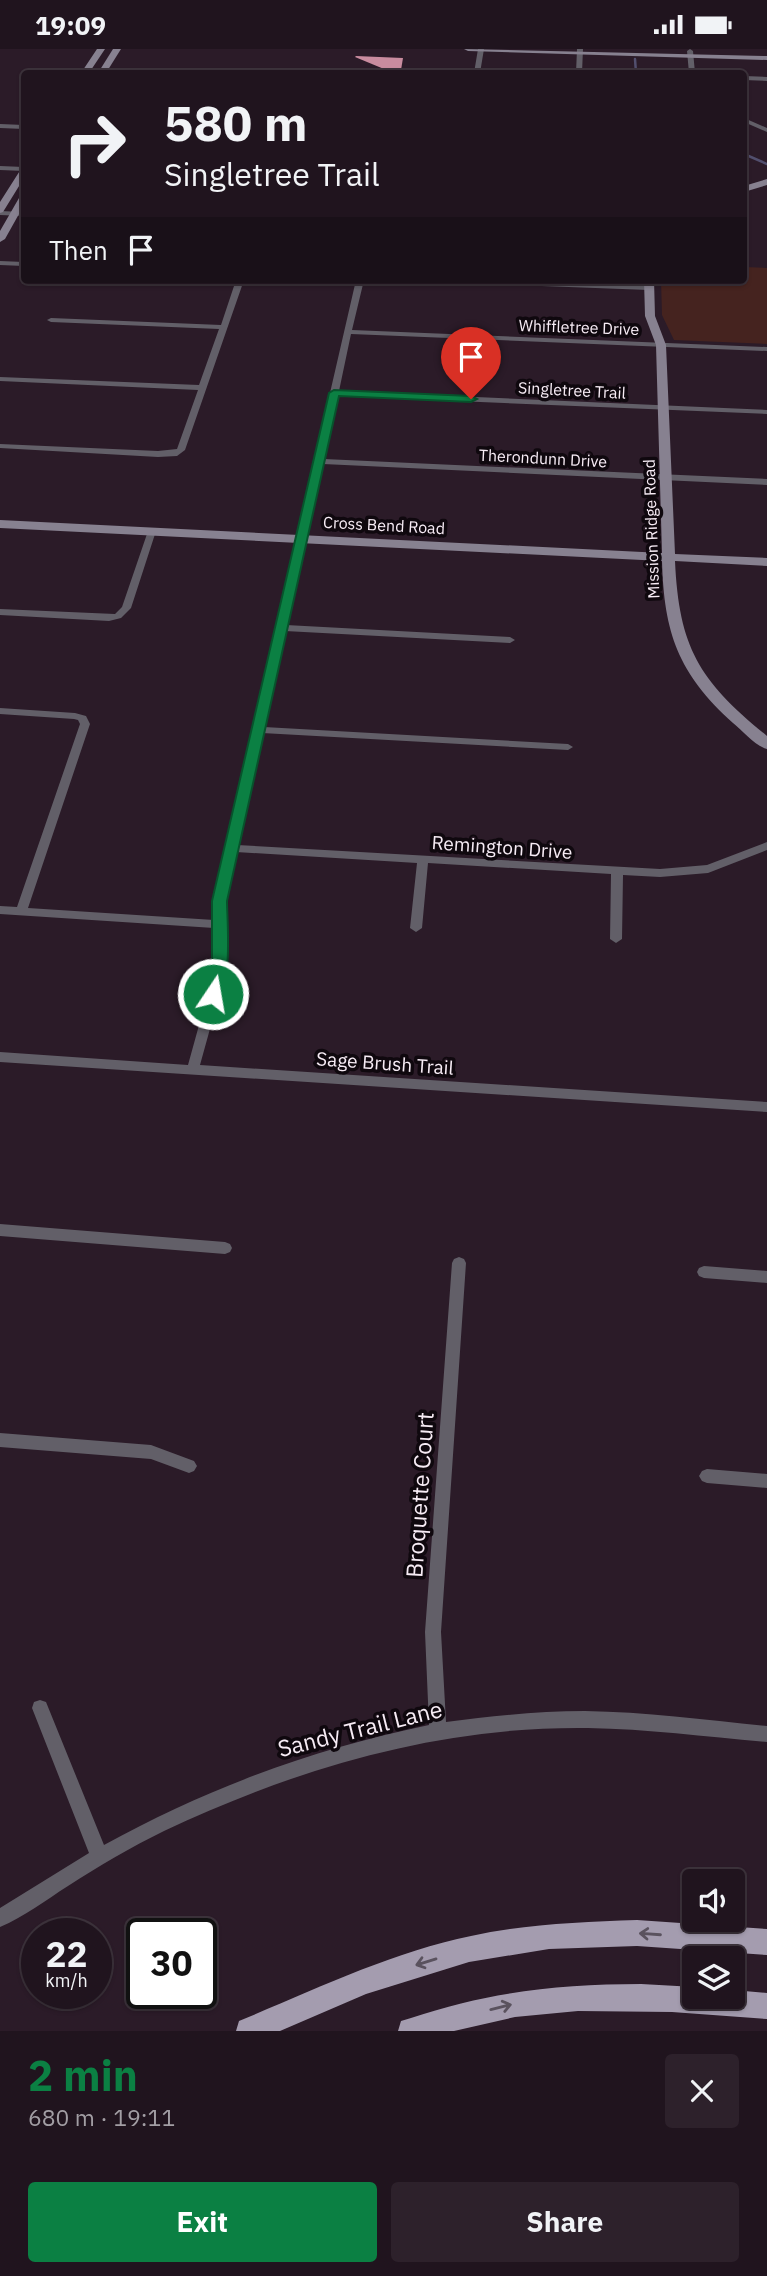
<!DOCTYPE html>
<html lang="en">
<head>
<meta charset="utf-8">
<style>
	body { margin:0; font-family:"IBM Plex Sans",sans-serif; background:#2d212b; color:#f1f3f6; height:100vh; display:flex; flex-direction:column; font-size:26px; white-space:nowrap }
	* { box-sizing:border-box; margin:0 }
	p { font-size:23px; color:#a29ea4 }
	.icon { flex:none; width:38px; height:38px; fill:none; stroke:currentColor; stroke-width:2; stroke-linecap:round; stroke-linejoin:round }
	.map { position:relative; height:1982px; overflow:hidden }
	.side { display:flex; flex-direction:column; background:#20141e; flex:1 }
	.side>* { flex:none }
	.hud { position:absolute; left:21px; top:21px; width:726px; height:214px; border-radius:7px; box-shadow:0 2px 5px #0004,0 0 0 2px #3d333c; background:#20141e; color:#f1f3f6; overflow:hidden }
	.controls { position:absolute; left:682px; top:1820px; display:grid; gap:14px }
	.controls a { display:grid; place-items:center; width:63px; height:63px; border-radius:7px; background:#20141e; box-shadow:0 2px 5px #0004,0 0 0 2px #3d333c; font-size:35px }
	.speed { position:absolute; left:21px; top:1869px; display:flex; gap:14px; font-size:35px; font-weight:700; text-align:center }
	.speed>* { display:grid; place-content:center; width:91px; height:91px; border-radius:50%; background:#20141e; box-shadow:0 2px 5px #0004,0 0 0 2px #3d333c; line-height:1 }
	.speed small { font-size:18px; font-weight:400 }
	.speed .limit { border:4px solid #111; border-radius:10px; background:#fff; color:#111 }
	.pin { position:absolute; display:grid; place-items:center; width:60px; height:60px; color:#fff; margin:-72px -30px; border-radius:50% 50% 50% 0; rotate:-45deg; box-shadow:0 0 7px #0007 }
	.pin .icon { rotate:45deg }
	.me { position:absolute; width:77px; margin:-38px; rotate:12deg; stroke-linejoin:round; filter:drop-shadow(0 0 5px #0008) }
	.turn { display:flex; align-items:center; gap:24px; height:147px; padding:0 28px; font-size:32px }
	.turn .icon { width:91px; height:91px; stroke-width:2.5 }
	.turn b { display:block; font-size:49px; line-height:60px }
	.then { display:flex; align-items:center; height:66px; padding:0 28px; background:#0003; gap:14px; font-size:26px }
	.round { display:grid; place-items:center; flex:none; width:74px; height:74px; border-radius:7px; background:#2d212b }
	.summary { display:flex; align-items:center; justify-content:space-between; height:119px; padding:0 28px }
	h1 { font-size:42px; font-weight:700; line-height:52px; color:#0b8043 }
	.primary-button { display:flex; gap:14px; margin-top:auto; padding:14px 28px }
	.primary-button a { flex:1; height:80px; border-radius:7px; background:#0b8043; color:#fff; font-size:28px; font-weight:700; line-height:80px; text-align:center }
	.primary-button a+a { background:#2d212b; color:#f1f3f6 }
	.status { display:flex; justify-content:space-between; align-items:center; height:49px; padding:0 35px; background:#20141e; direction:ltr }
	.status svg { height:19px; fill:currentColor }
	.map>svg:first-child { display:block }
</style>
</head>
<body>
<div class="status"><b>19:09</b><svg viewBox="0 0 49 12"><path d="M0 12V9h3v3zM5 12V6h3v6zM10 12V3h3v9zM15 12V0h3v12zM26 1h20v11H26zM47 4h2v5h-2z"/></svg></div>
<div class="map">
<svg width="767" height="1982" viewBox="0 0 767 1982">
	<rect width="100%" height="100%" fill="#2b1b28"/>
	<path fill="#45231f" d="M 744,218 L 767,219 L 767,295 L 674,291 L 662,266 L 661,231 L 744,231 Z"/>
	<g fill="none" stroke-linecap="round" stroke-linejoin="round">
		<path stroke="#524f6e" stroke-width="2.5" d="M 635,10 L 636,24
			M 744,105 L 767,115"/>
	</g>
	<path fill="#c98c9f" d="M 355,8 L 356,7 L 403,9 L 401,21 L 384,20 Z"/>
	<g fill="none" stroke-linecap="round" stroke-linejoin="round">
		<path fill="#625f68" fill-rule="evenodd" d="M 478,0 L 484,0 L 480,24 L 474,24 Z
			M 577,0 L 583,0 L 582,24 L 576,24 Z
			M 690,0 L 693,2 L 695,24 L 689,24 L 687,2 Z
			M 744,27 L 767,28 L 767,32 L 744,31 Z
			M 744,69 L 767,79 L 767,83 L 744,73 Z
			M 0,75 L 24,76 L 24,80 L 0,79 Z
			M 0,117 L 24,118 L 24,122 L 0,121 Z
			M 0,162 L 24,163 L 24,167 L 0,166 Z
			M 0,212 L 24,213 L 24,217 L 0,216 Z
			M 236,231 L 244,231 L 185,401 L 177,407 L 158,408 L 0,399 L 0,395 L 158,402 L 177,400 L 198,341 L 0,332 L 0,328 L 199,336 L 219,280 L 51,273 L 47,271 L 51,269 L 221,276 Z
			M 356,231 L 364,231 L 352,281 L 767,298 L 767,302 L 351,285 L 339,342 L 767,361 L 767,365 L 338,347 L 324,410 L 767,430 L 767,436 L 323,415 L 286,576 L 510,588 L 515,591 L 510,594 L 285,582 L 264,678 L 568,695 L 573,698 L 568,701 L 262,684 L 237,796 L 660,820 L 707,816 L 767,793 L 767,801 L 708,824 L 660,828 L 623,826 L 622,890 L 616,894 L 610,890 L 611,825 L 428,814 L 422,879 L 416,883 L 410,879 L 417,814 L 236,803 L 225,852 L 226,922 L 200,1016 L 767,1053 L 767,1063 L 0,1013 L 0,1003 L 188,1016 L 214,922 L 214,879 L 0,865 L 0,857 L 17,858 L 80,675 L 78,671 L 74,670 L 0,665 L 0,659 L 75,664 L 86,667 L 90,675 L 28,859 L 214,871 L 213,852 Z
			M 431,231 L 493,231 L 649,237 L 653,239 L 649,241 L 435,233 Z
			M 152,479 L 156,482 L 131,559 L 121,569 L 109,572 L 0,566 L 0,560 L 115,565 L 122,558 L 148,482 Z
			M 0,1175 L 225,1193 L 230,1195 L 232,1199 L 230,1203 L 225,1205 L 0,1187 Z
			M 459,1208 L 464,1210 L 466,1214 L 441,1583 L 446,1673 C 492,1667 538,1662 585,1662 C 646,1663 707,1671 767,1677 L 767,1693 C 707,1688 648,1680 588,1679 C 440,1677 297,1719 164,1782 C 131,1798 99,1817 68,1837 C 46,1851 24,1868 0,1878 L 0,1859 L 89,1804 L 32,1659 L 34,1653 L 40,1651 L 46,1653 L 104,1796 C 208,1739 313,1700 429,1676 L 425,1583 L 452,1214 L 454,1210 Z
			M 704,1217 L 767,1222 L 767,1234 L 704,1229 L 699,1227 L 697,1223 L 699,1219 Z
			M 0,1384 L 151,1396 L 194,1412 L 197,1417 L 194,1422 L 189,1424 L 151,1410 L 0,1398 Z
			M 707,1420 L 767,1425 L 767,1439 L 707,1434 L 702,1432 L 699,1427 L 702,1422 Z"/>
		<path fill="#878190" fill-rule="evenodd" d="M 97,0 L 105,0 L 89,24 L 81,24 Z
			M 113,0 L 121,0 L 106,24 L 98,24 Z
			M 464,0 L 767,7 L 767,11 L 468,2 Z
			M 24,119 L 24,129 L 3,163 L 0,164 L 0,153 L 21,120 Z
			M 767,130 L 767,136 L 744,143 L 744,137 Z
			M 24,146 L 24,156 L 5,190 L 0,193 L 0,182 L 19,149 Z
			M 644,231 L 654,231 L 655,267 L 666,296 L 675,505 L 767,509 L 767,517 L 675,512 C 679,600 700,632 767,687 L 767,700 C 754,696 743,682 733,674 C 678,624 664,584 662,512 L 0,479 L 0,471 L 662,504 L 656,296 L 645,267 Z"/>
		<path fill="#a49caf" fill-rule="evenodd" d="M 637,1871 L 767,1880 L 767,1906 L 637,1897 L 549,1900 L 469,1913 L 366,1945 L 280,1982 L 236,1982 L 239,1972 C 314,1941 392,1903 471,1887 C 526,1875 581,1873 637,1871 Z
			M 641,1935 L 695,1938 L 695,1948 L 733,1948 L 733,1941 L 767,1944 L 767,1970 L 672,1963 L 578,1962 L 515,1968 L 454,1982 L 398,1982 L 401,1972 L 411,1969 C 489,1943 559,1935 641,1935 Z"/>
	</g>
	<defs><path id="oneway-shaft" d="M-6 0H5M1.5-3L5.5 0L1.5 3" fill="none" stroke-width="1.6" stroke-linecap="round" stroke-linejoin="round" transform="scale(1.75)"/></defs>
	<g stroke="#5a525e">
		<use href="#oneway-shaft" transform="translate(650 1885) rotate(-176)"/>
		<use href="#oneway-shaft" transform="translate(426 1913) rotate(163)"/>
		<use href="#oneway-shaft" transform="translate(501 1958) rotate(-14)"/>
	</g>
	<path fill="#0b8043" stroke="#07532c" stroke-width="2" d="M 334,341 L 471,347 L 477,350 L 471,353 L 339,347 L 227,852 C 227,871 234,944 213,950 L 206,945 L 212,922 L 212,852 L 329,344 Z"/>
	<g text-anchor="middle" stroke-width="7" stroke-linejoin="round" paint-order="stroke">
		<g font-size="16" fill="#f7ecf5" stroke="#0f080e">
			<text transform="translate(579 278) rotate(2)" y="6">Whiffletree Drive</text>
			<text transform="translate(572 341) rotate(3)" y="6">Singletree Trail</text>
			<text transform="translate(543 409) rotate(3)" y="6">Therondunn Drive</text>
			<text transform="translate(384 476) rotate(3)" y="6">Cross Bend Road</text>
			<text transform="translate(651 480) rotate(-92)" y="6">Mission Ridge Road</text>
		</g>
		<g font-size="19" fill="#f7ecf5" stroke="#0f080e">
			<text transform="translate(502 798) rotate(4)" y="7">Remington Drive</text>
			<text transform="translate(385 1014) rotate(4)" y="7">Sage Brush Trail</text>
		</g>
		<g font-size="23" fill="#f7ecf5" stroke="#0f080e">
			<text transform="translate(420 1446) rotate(-86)" y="8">Broquette Court</text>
			<text transform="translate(360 1680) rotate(-14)" y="8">Sandy Trail Lane</text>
		</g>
	</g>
</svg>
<div class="controls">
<a><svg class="icon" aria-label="sound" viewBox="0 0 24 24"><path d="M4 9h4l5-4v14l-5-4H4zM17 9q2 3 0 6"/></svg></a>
<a><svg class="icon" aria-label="layers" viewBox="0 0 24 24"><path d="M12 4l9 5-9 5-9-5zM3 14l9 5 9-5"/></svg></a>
</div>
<div class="speed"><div>22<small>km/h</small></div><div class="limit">30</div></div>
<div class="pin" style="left:471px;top:350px;background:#d93025"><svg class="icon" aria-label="arrive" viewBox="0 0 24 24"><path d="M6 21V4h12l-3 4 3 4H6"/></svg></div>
<svg class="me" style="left:213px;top:945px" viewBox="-20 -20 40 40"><circle r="17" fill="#0b8043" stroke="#fff" stroke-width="3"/><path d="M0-11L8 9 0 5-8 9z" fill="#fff"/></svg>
<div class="hud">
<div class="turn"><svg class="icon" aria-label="right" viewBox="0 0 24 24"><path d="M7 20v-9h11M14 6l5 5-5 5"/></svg><div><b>580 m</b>Singletree Trail</div></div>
<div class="then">Then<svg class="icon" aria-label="arrive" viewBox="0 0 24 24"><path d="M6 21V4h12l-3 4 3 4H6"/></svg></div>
</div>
</div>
<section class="side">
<div class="summary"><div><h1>2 min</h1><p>680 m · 19:11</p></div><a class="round"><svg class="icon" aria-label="close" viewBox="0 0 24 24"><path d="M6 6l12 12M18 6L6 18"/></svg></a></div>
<div class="primary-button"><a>Exit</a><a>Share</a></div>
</section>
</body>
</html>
